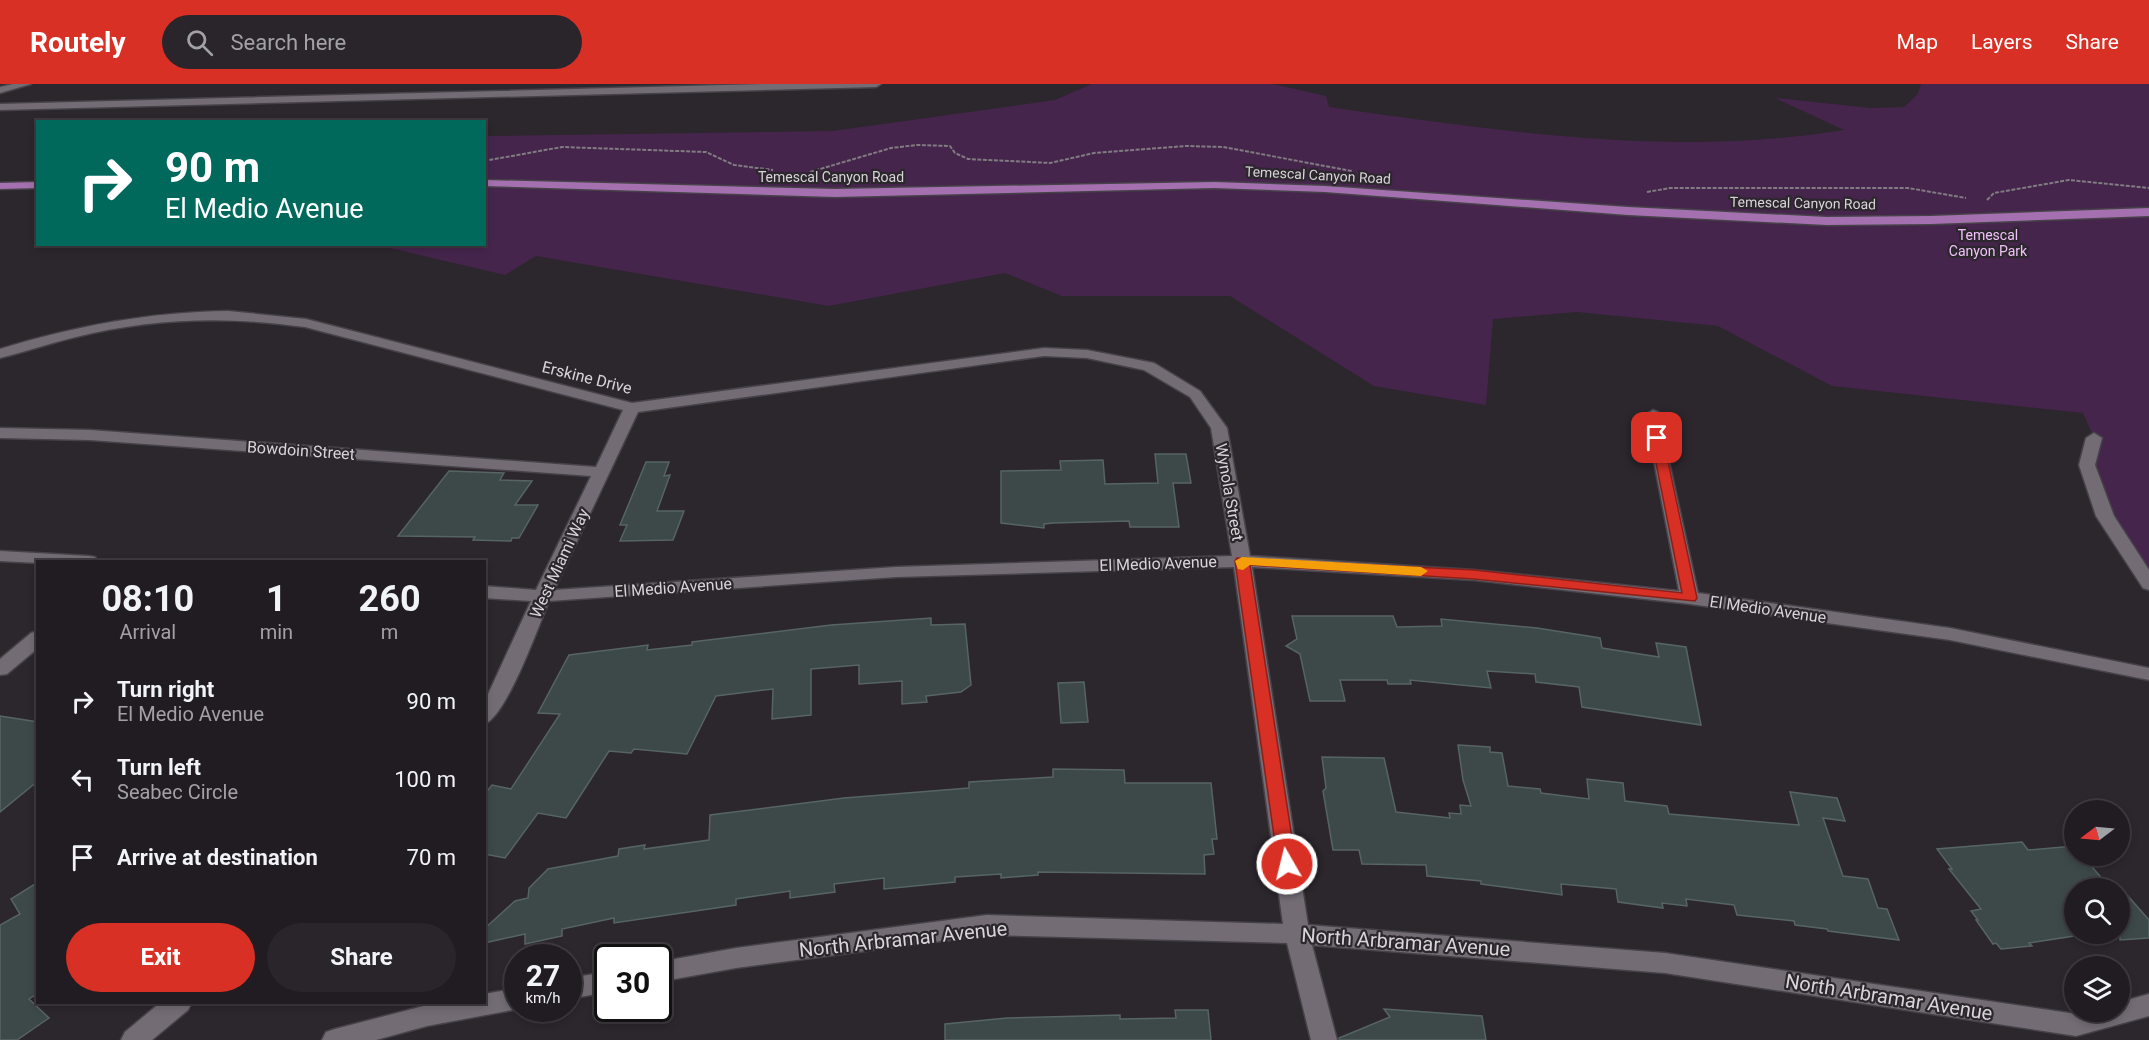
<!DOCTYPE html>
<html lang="en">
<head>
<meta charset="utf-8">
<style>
	body { margin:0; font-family:Roboto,sans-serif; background:#29252a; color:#f1f3f6; height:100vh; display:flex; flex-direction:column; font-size:22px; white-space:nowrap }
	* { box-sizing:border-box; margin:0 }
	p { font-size:20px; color:#a2a1a5 }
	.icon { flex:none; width:33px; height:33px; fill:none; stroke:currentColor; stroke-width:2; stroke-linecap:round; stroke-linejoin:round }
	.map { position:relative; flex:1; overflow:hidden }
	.details { position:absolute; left:36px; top:476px; width:450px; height:444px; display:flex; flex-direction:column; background:#211c22; border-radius:0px; box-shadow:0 3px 9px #0003,0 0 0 2px #3e3a40 }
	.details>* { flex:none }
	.hud { position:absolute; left:36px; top:36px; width:450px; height:126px; border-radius:0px; box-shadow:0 3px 9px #0003,0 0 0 2px #3e3a40; background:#00695c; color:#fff; overflow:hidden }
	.needle { width:39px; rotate:254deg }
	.controls { position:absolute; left:2064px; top:716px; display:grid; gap:12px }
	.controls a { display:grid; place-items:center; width:66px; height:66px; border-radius:50%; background:#211c22; box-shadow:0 3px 9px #0003,0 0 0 2px #3e3a40; font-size:30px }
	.speed { position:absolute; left:504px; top:860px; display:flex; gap:12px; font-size:30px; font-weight:700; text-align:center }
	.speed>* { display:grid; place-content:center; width:78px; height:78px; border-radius:50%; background:#211c22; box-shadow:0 3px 9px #0003,0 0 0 2px #3e3a40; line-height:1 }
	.speed small { font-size:15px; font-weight:400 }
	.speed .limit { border:3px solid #111; border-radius:9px; background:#fff; color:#111 }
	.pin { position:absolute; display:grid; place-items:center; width:51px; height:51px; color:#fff; margin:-26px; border-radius:12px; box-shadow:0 3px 9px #0006 }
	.me { position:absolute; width:66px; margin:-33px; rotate:352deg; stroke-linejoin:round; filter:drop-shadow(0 0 4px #0008) }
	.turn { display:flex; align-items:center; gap:21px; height:126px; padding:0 30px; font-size:27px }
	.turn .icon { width:78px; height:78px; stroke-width:2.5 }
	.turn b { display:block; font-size:42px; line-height:51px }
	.eta { display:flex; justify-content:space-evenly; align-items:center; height:102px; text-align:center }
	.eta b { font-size:36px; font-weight:700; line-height:42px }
	.action { display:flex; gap:12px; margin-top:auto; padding:12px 30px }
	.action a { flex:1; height:69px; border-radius:36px; background:#d93025; color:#fff; font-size:24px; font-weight:700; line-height:69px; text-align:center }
	.action a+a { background:#29252a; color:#f1f3f6 }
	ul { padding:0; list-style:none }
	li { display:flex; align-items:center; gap:18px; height:78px; padding:0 30px }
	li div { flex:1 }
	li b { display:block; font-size:22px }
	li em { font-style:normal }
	header { display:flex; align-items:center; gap:36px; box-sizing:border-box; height:84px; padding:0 30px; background:#d93025; color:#fff }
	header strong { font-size:28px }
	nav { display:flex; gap:33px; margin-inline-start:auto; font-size:21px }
	.search { width:420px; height:54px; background:#29252a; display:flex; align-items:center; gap:15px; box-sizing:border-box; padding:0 21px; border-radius:33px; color:#a2a1a5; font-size:22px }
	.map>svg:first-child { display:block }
</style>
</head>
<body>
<header>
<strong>Routely</strong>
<div class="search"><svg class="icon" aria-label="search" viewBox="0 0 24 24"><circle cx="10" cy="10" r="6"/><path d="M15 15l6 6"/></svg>Search here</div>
<nav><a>Map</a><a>Layers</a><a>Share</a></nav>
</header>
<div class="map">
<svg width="2149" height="956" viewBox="0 0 2149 956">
	<rect width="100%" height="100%" fill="#2c262d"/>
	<path fill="#45254c" d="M 1092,0 L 1273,0 L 1326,12 L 1329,23 C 1499,47 1672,74 1844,46 L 1775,14 L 1871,24 L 1904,23 L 1918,10 L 1921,0 L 2149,0 L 2149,500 L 2087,381 L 2094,354 L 2083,329 L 1832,302 L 1718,242 L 1577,228 L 1493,235 L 1486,321 L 1374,302 L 1230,212 L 1062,212 L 1005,189 L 829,222 L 536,172 L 505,191 L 377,161 L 484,160 L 485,52 L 833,47 L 1055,16 Z"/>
	<path fill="#3c4948" stroke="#576464" stroke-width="1.5" d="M 1155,370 L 1186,370 L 1191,399 L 1173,399 L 1179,443 L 1130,443 L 1129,437 L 1053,439 L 1044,440 L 1044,444 L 1001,439 L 1001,387 L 1061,386 L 1060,377 L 1103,376 L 1105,400 L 1158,399 Z
		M 646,378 L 669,378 L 664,392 L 670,391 L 657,427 L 684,427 L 673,456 L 620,457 L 627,441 L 620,441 Z
		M 449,387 L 504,389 L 500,396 L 532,397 L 515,421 L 538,421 L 519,454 L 512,454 L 511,457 L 473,456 L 475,453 L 398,452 Z
		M 1292,532 L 1393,532 L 1397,543 L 1442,542 L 1441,535 L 1537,544 L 1600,554 L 1602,564 L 1659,573 L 1656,559 L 1686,563 L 1701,641 L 1582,623 L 1579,603 L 1536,598 L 1535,590 L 1487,587 L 1491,604 L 1410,596 L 1411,600 L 1388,600 L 1387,596 L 1340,596 L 1345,617 L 1310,617 L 1300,570 L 1286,562 L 1297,555 Z
		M 931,534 L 931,541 L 965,540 L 971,601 L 961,608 L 926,612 L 927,618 L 902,620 L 902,597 L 859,600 L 859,581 L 811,585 L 811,631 L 772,635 L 773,605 L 716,612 L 687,670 L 634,665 L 631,669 L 609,667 L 566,734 L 538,729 L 505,774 L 484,770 L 484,711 L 492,701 L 511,705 L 560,630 L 538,629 L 569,571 L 648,561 L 647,566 L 692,561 L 692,558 L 831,541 Z
		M 1084,598 L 1088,638 L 1061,639 L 1058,599 Z
		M 0,632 L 38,638 L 38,697 L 0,728 Z
		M 1458,661 L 1490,663 L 1490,668 L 1502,669 L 1508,702 L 1540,705 L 1541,709 L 1589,715 L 1587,695 L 1623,699 L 1625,717 L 1667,722 L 1669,730 L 1799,741 L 1790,708 L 1837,714 L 1845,737 L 1823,734 L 1843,792 L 1868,795 L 1878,824 L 1887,825 L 1899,856 L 1828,847 L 1827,845 L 1795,841 L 1794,837 L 1737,831 L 1734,821 L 1686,815 L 1687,822 L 1662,819 L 1663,824 L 1618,818 L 1616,805 L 1561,800 L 1562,811 L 1481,800 L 1481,797 L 1427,792 L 1426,781 L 1362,780 L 1359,766 L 1333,766 L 1323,707 L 1326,704 L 1322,673 L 1384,674 L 1396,728 L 1450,734 L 1449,729 L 1461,730 L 1460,721 L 1471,722 L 1463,696 Z
		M 1053,685 L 1124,686 L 1125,699 L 1211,699 L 1217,755 L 1212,755 L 1214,770 L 1204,771 L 1205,790 L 1038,788 L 1038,791 L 1001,794 L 1001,790 L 955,793 L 955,798 L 884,805 L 884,794 L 834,800 L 835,808 L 790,814 L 790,807 L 736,815 L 736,821 L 614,839 L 614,834 L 562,845 L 562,852 L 525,860 L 525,850 L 484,859 L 484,845 L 515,817 L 528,814 L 529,804 L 548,785 L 618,772 L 619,765 L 645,761 L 644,765 L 709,756 L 710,731 L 844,714 L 969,704 L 969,698 L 1053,693 Z
		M 2022,758 L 2028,766 L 2074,762 L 2074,771 L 2082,771 L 2110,804 L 2074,804 L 2074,852 L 2029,859 L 2032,862 L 2001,865 L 1996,859 L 1993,860 L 1976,836 L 1978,836 L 1971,827 L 1981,825 L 1949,785 L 1952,785 L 1937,765 Z
		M 38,798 L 38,909 L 29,915 L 49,934 L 17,956 L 0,956 L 0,841 L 20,830 L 11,815 Z
		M 2120,803 L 2149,836 L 2149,854 L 2120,856 Z
		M 1384,925 L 1482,932 L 1486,956 L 1339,956 L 1339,954 L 1390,933 Z
		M 1175,926 L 1208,926 L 1211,956 L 945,956 L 945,940 L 1007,934 L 1120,931 L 1120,935 L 1176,934 Z"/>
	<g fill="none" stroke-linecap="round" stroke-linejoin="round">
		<g stroke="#474249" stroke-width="3">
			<path id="minor" d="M 13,0 L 31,0 L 0,9 L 0,3 Z
				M 763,0 L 881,0 L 876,3 L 0,26 L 0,20 Z
				M 228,227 L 306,235 L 632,319 L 1044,264 L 1087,266 L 1154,279 L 1200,307 L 1227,344 L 1250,472 L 1474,486 L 1679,507 L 1645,331 L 1653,326 L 1658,328 L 1698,509 L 1950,544 L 2149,584 L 2149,596 L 1950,556 L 1690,520 L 1474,496 L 1252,483 L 1308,841 L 1665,869 L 2076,930 L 2087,927 L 2120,927 L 2120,918 L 2149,910 L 2149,932 L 2076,952 L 1665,889 L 1312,861 L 1337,956 L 1311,956 L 1287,859 L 987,851 L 736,884 L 658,898 L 658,878 L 736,864 L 987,831 L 1283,840 L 1234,483 L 896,493 L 549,517 C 539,541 506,634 484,640 L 484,619 L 531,517 L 484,514 L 484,502 L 536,506 L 591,392 L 90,356 L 0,354 L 0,344 L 90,346 L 596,383 L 623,326 L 305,243 C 228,232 152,234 76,253 C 50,259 25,268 0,274 L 0,265 C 75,242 149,228 228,227 ZM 1044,272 L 1087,274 L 1144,286 L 1190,313 L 1211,344 L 1232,472 L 896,483 L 554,506 L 638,328 Z
				M 2094,349 L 2102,354 L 2095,381 L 2114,432 L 2149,486 L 2149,506 L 2143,504 L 2096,432 L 2079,381 L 2086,354 Z
				M 0,467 L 89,472 L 95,473 L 98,477 L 38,477 L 38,479 L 0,477 Z
				M 38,547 L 38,564 L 7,590 L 0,591 L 0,575 L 31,549 Z
				M 608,888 L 608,908 L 568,915 L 568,894 Z
				M 518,904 L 518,925 L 427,942 L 376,956 L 322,956 L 326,948 L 335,945 L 439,918 L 484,918 L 484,910 Z
				M 161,918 L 192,918 L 188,926 L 152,956 L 121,956 L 125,948 Z"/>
		</g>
		<g stroke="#474249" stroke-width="3">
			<path id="major" d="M 484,96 L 835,105 L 1214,98 L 1325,102 L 1628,123 L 1827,133 L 1931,132 L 2149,124 L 2149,132 L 1931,140 L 1827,141 L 1628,131 L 1325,108 L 1214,104 L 835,113 L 484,102 Z
				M 38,98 L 38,104 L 0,105 L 0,99 Z"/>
		</g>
		<path stroke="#817c82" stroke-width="2" stroke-dasharray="4 1.5" stroke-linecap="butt" d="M 484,77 L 562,63 L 706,68 L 734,81 L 773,86
			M 810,88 L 891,64 L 917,61 L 950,62 L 955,69 L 968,75 L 1050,79 L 1094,69 L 1186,62 L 1223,63 L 1352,87
			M 1647,108 L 1670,104 L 1908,104 L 1966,114
			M 1987,116 L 1994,109 L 2069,96 L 2149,104"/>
		<use href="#minor" fill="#736c75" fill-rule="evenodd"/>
		<use href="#major" fill="#a470af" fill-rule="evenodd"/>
	</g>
	<path fill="#d93025" stroke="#8d1f18" stroke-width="1.5" d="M 1657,350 L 1663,354 L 1697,514 L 1695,517 L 1474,495 L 1250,481 L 1296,780 L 1293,785 L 1287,787 L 1281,785 L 1278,780 L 1235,477 L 1237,474 L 1474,486 L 1682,509 L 1651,354 Z"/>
	<path fill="#f59e0b" d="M 1242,473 L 1421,483 L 1428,487 L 1421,492 L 1250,481 L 1243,486 L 1238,485 L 1235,477 Z"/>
	<g text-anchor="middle" stroke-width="4.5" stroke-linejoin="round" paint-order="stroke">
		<g font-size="14" fill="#d8d4d9" stroke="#2c262d">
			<text transform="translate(1318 91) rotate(3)" y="5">Temescal Canyon Road</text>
			<text x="831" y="98">Temescal Canyon Road</text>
			<text transform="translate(1803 119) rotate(1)" y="5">Temescal Canyon Road</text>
		</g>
		<g font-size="14" fill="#efc1f9" stroke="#2c262d">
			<text x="1988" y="156">Temescal<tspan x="1988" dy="16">Canyon Park</tspan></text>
		</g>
		<g font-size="16" fill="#d8d4d9" stroke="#2c262d">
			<text transform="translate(587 293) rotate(14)" y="6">Erskine Drive</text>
			<text transform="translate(301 366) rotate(4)" y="6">Bowdoin Street</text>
			<text transform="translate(1230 408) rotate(80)" y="6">Wynola Street</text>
			<text transform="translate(559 479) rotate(-65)" y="6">West Miami Way</text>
			<text transform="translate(1158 479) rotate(-2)" y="6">El Medio Avenue</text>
			<text transform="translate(673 503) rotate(-4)" y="6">El Medio Avenue</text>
			<text transform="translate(1768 525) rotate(8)" y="6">El Medio Avenue</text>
		</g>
		<g font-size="20" fill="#d8d4d9" stroke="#2c262d">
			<text transform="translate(903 855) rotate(-6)" y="7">North Arbramar Avenue</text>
			<text transform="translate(1406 858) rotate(4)" y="7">North Arbramar Avenue</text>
			<text transform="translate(1889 913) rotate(9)" y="7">North Arbramar Avenue</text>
		</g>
	</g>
</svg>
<div class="controls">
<a><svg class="needle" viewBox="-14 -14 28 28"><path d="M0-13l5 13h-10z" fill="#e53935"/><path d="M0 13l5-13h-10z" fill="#a2a1a5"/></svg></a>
<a><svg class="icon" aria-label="search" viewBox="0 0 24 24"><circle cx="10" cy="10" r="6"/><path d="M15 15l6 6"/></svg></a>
<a><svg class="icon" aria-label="layers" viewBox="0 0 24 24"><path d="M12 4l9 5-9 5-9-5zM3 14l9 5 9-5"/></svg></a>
</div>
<div class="speed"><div>27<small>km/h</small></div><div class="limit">30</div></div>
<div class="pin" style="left:1657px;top:354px;background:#d93025"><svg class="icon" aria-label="arrive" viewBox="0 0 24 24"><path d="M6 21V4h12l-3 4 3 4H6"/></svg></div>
<svg class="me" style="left:1287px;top:780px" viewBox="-20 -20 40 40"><circle r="17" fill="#d93025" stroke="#fff" stroke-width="3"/><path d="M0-11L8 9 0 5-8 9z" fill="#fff"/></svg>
<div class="hud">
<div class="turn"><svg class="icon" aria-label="right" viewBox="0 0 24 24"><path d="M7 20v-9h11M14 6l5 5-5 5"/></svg><div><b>90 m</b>El Medio Avenue</div></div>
</div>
<section class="details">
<div class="eta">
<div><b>08:10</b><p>Arrival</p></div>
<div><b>1</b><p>min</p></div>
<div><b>260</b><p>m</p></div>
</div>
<ul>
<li><svg class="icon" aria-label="right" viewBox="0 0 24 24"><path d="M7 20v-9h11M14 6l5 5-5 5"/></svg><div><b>Turn right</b><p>El Medio Avenue</p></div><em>90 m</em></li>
<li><svg class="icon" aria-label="left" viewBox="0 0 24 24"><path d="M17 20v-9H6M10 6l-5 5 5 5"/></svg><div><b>Turn left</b><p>Seabec Circle</p></div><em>100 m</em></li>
<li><svg class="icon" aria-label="arrive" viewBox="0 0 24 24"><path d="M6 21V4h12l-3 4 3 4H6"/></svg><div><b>Arrive at destination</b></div><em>70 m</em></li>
</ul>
<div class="action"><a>Exit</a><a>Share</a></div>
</section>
</div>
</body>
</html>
